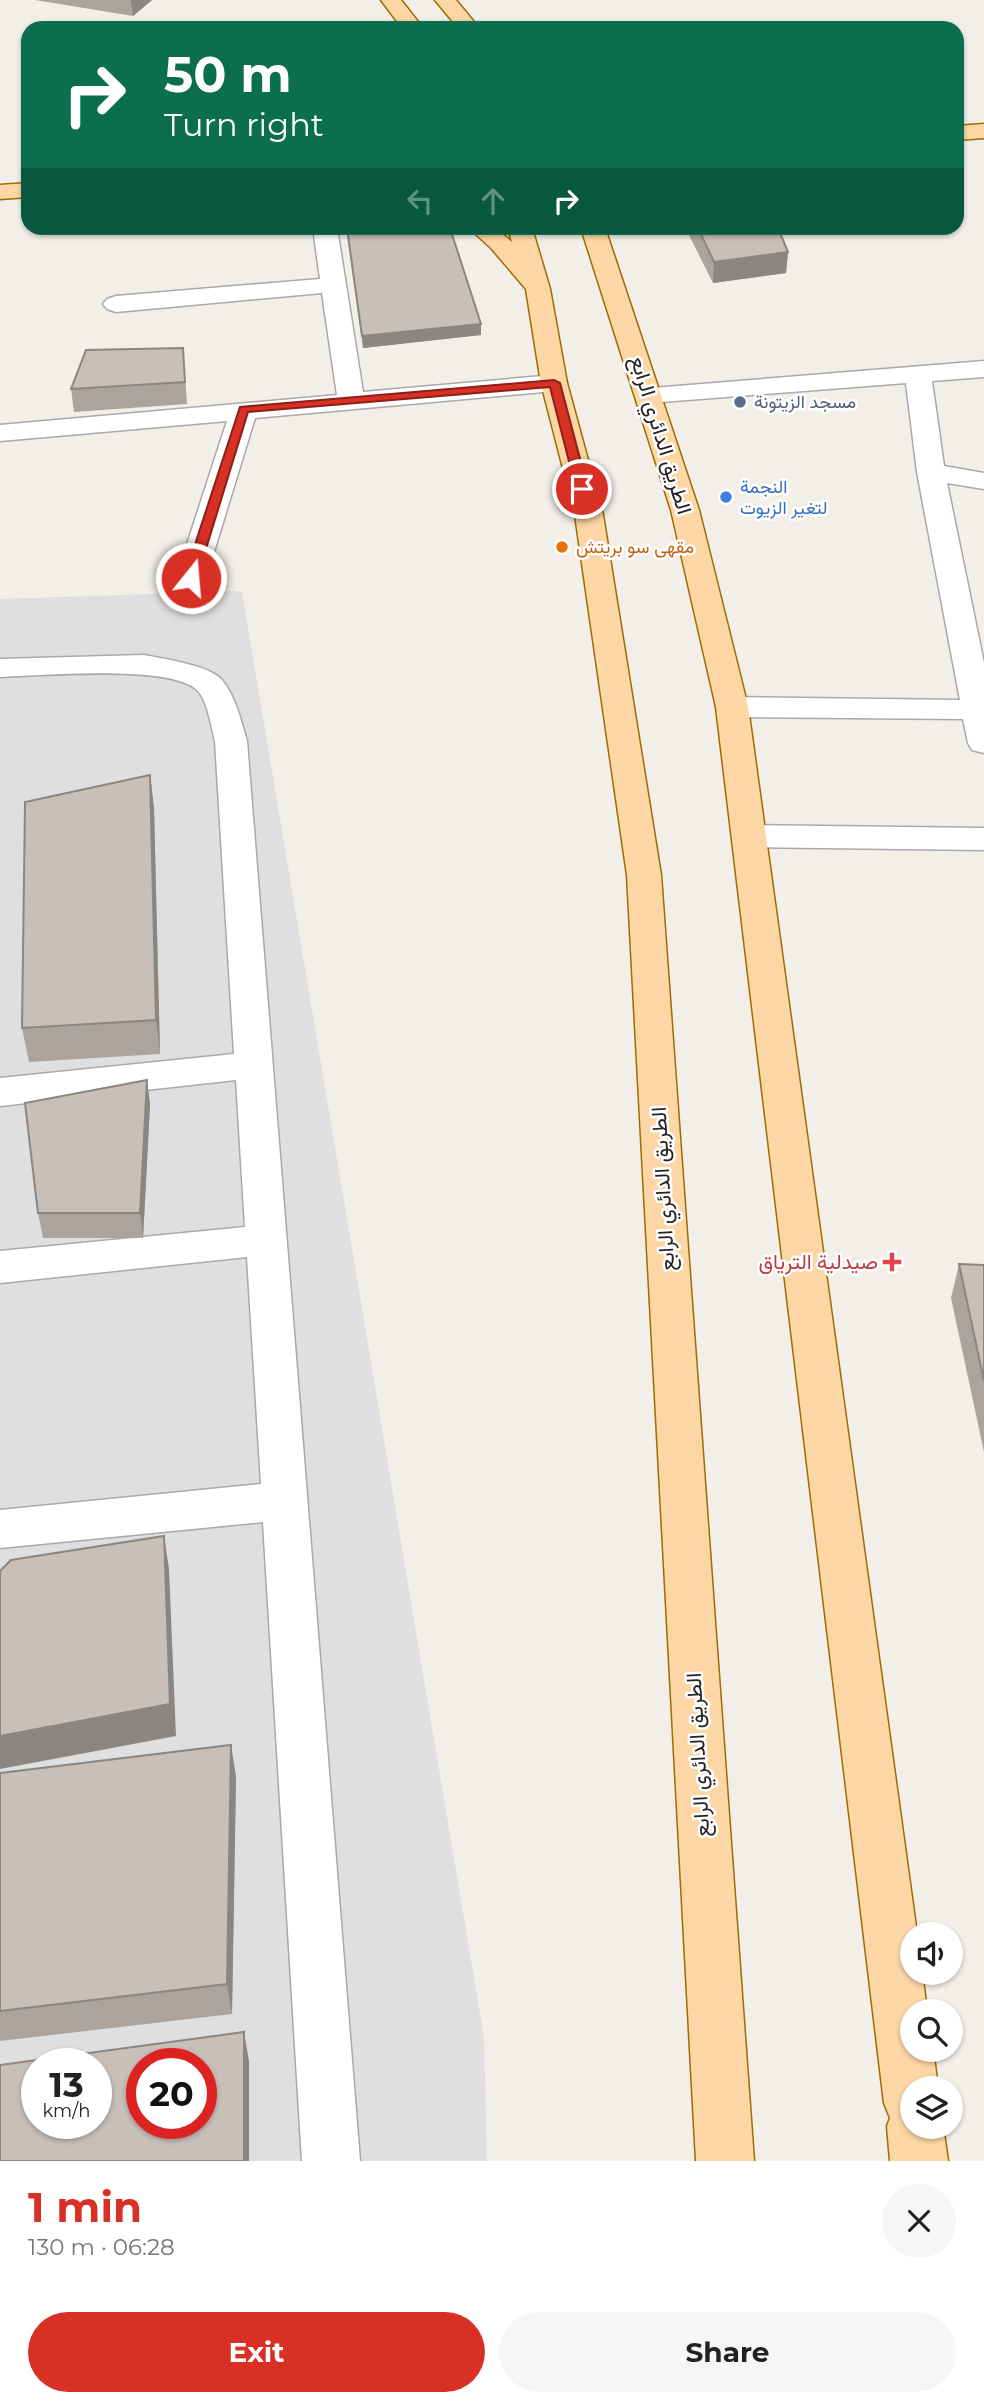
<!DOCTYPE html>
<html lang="en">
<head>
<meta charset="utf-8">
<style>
	body { margin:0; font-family:Montserrat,Vazirmatn,sans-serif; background:#f6f6f6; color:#202124; height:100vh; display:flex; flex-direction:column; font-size:26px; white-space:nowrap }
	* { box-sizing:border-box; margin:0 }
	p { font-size:23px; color:#757577 }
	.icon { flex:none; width:38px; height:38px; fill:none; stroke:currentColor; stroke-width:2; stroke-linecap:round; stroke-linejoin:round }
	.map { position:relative; height:2161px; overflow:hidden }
	.panel { display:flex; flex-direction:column; background:#fff; flex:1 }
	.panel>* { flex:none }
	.hud { position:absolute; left:21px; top:21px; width:943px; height:214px; border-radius:21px; box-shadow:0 2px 5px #0004; background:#0b6e4f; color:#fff; overflow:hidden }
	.tools { position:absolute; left:900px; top:1922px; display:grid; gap:14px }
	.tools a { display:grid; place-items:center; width:63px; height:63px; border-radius:50%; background:#fff; box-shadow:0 2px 5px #0004; font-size:35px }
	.speed { position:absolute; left:21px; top:2048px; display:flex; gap:14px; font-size:35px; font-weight:700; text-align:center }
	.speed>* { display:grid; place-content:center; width:91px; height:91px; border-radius:50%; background:#fff; box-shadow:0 2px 5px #0004; line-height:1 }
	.speed small { font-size:18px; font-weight:400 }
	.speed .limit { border:10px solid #d22; background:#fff; color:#111 }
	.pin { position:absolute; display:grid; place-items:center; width:60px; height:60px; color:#fff; margin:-30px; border:4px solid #fff; border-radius:50%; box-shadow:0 2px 7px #0007 }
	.me { position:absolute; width:77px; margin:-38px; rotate:17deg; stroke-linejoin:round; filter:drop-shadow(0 0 5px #0008) }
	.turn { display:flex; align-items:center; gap:24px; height:147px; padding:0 28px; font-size:32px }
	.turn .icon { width:91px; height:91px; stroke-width:2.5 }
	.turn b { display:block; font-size:49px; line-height:60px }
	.lanes { display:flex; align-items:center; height:66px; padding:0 28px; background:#0003; justify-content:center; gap:35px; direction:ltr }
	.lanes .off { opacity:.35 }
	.round { display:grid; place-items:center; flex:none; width:74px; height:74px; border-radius:37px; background:#f6f6f6 }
	.headline { display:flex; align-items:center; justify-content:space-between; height:119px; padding:0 28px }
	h1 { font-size:42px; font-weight:700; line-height:52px; color:#d93025 }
	.action { display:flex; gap:14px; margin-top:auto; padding:14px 28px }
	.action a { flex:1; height:80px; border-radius:42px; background:#d93025; color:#fff; font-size:28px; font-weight:700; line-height:80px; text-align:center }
	.action a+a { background:#f6f6f6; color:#202124 }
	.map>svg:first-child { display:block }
</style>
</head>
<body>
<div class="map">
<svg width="984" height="2161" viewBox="0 0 984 2161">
	<rect width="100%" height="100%" fill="#f2efe9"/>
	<path fill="#e0dfdf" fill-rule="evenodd" d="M 242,591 L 484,2038 L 487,2161 L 0,2161 L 0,599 ZM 37,2063 L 96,2063 L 96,2123 L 37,2123 ZM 142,2063 L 201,2063 L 201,2123 L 142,2123 Z"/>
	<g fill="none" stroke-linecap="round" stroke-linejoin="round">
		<g stroke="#a9a9a9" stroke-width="3">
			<path id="minor" d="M 313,228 L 337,228 L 363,392 L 554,375 L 563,377 L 567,383 L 563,389 L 554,391 L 255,418 L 206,578 L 202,584 L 191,587 L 180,584 L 176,578 L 227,421 L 0,441 L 0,425 L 337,395 L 322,293 L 116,312 L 107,309 L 103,304 L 107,299 L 116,296 L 320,279 Z
				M 984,361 L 984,377 L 932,381 L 944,466 L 984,473 L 984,489 L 947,483 L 984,663 L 984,753 L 972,750 L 968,743 L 963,719 L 732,717 L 721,714 L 716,707 L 721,700 L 732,697 L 960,700 L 917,472 L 906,383 L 649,403 L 640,401 L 636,395 L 640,389 Z
				M 144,655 C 164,659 209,665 222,680 C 236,697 241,721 247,741 L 360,2161 L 302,2161 L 263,1522 L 0,1548 L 0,1510 L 261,1484 L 247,1257 L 0,1283 L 0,1251 L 245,1227 L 236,1080 L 0,1106 L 0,1078 L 234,1054 L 215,741 C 211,727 208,701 197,690 C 169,664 40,676 0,677 L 0,659 Z
				M 749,825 L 984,828 L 984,850 L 749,847 L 737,843 L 732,836 L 737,829 Z"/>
		</g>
		<g stroke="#a06b00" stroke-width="3">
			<path id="major" d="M 381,0 L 401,0 L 423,28 L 402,28 Z
				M 435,0 L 456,0 L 479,28 L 458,28 Z
				M 984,124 L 984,138 L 957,140 L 957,126 Z
				M 28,183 L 28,197 L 0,199 L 0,185 Z
				M 469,228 L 495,228 L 512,242 L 508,228 L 532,228 L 550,289 L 567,383 L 603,515 L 661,875 L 754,2161 L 696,2161 L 627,875 L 575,515 L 541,383 L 526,289 L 491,248 Z
				M 581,228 L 605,228 L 699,510 L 748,707 L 917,1934 L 912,1934 L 912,1972 L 922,1972 L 927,2011 L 912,2011 L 912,2049 L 933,2049 L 938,2088 L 912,2088 L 912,2126 L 943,2126 L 948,2161 L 890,2161 L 887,2126 L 890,2118 L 884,2103 L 716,707 L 671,510 Z"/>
		</g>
		<use href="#minor" fill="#fff" fill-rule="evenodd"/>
		<use href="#major" fill="#fcd6a4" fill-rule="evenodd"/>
	</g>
	<path fill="#aba49e" d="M 35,0 L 152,0 L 133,16 Z
		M 346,228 L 450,228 L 481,335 L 363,348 Z
		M 689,228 L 778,228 L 788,252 L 786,273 L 713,283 L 688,233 Z
		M 183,348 L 187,404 L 74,412 L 71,389 Z
		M 150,775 L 154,808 L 160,1054 L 29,1062 L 22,1028 Z
		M 147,1080 L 150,1105 L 143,1238 L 43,1238 L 38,1213 Z
		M 959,1264 L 984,1265 L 984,1452 L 951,1298 Z
		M 0,1773 L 236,1776 L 232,2014 L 0,2041 Z"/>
	<path fill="#8b8681" d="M 131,0 L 152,0 L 133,16 Z
		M 788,252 L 786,273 L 713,283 L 714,262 Z
		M 481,324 L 481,335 L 363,348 L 362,336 Z
		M 150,775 L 154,808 L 160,1054 L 156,1020 Z
		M 147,1080 L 150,1105 L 143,1238 L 140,1213 Z
		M 164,1536 L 169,1569 L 176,1736 L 0,1769 L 0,1736 Z
		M 231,1745 L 236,1776 L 232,2014 L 227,1984 Z
		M 244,2032 L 249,2061 L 249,2161 L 244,2161 Z"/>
	<path fill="#c7bfb8" stroke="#8b8681" stroke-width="2" fill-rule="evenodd" d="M 347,228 L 450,228 L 481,324 L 362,336 Z
		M 698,228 L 778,228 L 788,252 L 714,262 Z
		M 183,348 L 185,382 L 71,389 L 86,350 Z
		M 150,775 L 156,1020 L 22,1028 L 25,802 Z
		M 147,1080 L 140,1213 L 38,1213 L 25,1103 Z
		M 959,1264 L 984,1265 L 984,1381 Z
		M 164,1536 L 170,1704 L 0,1736 L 0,1571 L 11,1560 Z
		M 231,1745 L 227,1984 L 0,2011 L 0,1773 Z
		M 244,2032 L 244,2161 L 0,2161 L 0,2065 ZM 37,2063 L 96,2063 L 96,2123 L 37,2123 ZM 142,2063 L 201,2063 L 201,2123 L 142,2123 Z"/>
	<path fill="#d93025" stroke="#8d1f18" stroke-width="2" d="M 554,380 L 560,383 L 588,489 L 586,491 L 576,489 L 550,387 L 248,412 L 197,578 L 191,581 L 184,578 L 240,407 Z"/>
	<circle fill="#5c6f8a" stroke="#fff" stroke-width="2.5" cx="740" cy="402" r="7"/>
	<circle fill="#3f7fe0" stroke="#fff" stroke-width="2.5" cx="726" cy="497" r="7"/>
	<circle fill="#e8710a" stroke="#fff" stroke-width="2.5" cx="562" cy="547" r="7"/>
	<path fill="#e0444e" stroke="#fff" stroke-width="2.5" d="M888.5 1251.5h7v7h7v7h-7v7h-7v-7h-7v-7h7z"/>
	<g text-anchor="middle" stroke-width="5" stroke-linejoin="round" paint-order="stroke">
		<g font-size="18" fill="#4e5e75" stroke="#fff" text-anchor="start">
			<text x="754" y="408">مسجد الزيتونة</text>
		</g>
		<g font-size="18" fill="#366cbe" stroke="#fff" text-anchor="start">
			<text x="740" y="493">النجمة<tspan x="740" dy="21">لتغير الزيوت</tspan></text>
		</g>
		<g font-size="18" fill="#c56008" stroke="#fff" text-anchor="start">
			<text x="576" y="553">مقهى سو بريتش</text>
		</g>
		<g font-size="21" fill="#222" stroke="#fff">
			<text transform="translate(661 435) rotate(73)" y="7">الطريق الدائري الرابع</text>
			<text transform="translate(663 1189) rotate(-93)" y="7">الطريق الدائري الرابع</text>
			<text transform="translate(698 1755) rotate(-93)" y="7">الطريق الدائري الرابع</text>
		</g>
		<g font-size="21" fill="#be3a42" stroke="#fff" text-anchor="end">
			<text x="878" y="1269">صيدلية الترياق</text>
		</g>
	</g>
</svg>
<div class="tools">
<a><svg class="icon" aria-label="sound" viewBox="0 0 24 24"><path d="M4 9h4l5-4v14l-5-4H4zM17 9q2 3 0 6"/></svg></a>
<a><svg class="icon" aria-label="search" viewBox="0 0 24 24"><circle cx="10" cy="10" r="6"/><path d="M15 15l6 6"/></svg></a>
<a><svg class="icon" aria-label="layers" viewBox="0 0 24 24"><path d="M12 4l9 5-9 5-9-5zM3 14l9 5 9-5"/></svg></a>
</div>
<div class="speed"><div>13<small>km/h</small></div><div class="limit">20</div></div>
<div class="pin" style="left:582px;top:489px;background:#d93025"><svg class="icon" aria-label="arrive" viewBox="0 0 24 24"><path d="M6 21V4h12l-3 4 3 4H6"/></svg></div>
<svg class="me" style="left:191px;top:578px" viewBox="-20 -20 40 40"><circle r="17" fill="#d93025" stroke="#fff" stroke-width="3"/><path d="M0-11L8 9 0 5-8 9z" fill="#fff"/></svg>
<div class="hud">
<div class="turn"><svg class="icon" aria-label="right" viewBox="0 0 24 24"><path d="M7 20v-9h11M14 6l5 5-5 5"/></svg><div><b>50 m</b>Turn right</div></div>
<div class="lanes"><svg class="icon off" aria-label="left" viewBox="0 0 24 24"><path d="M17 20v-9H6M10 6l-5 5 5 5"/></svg><svg class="icon off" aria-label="ahead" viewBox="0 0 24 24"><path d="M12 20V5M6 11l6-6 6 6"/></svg><svg class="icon" aria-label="right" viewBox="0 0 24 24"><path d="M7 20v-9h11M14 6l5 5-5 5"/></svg></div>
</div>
</div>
<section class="panel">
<div class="headline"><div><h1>1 min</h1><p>130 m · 06:28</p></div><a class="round"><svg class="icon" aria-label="close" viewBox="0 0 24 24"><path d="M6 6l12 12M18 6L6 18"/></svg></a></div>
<div class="action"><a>Exit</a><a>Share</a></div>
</section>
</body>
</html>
